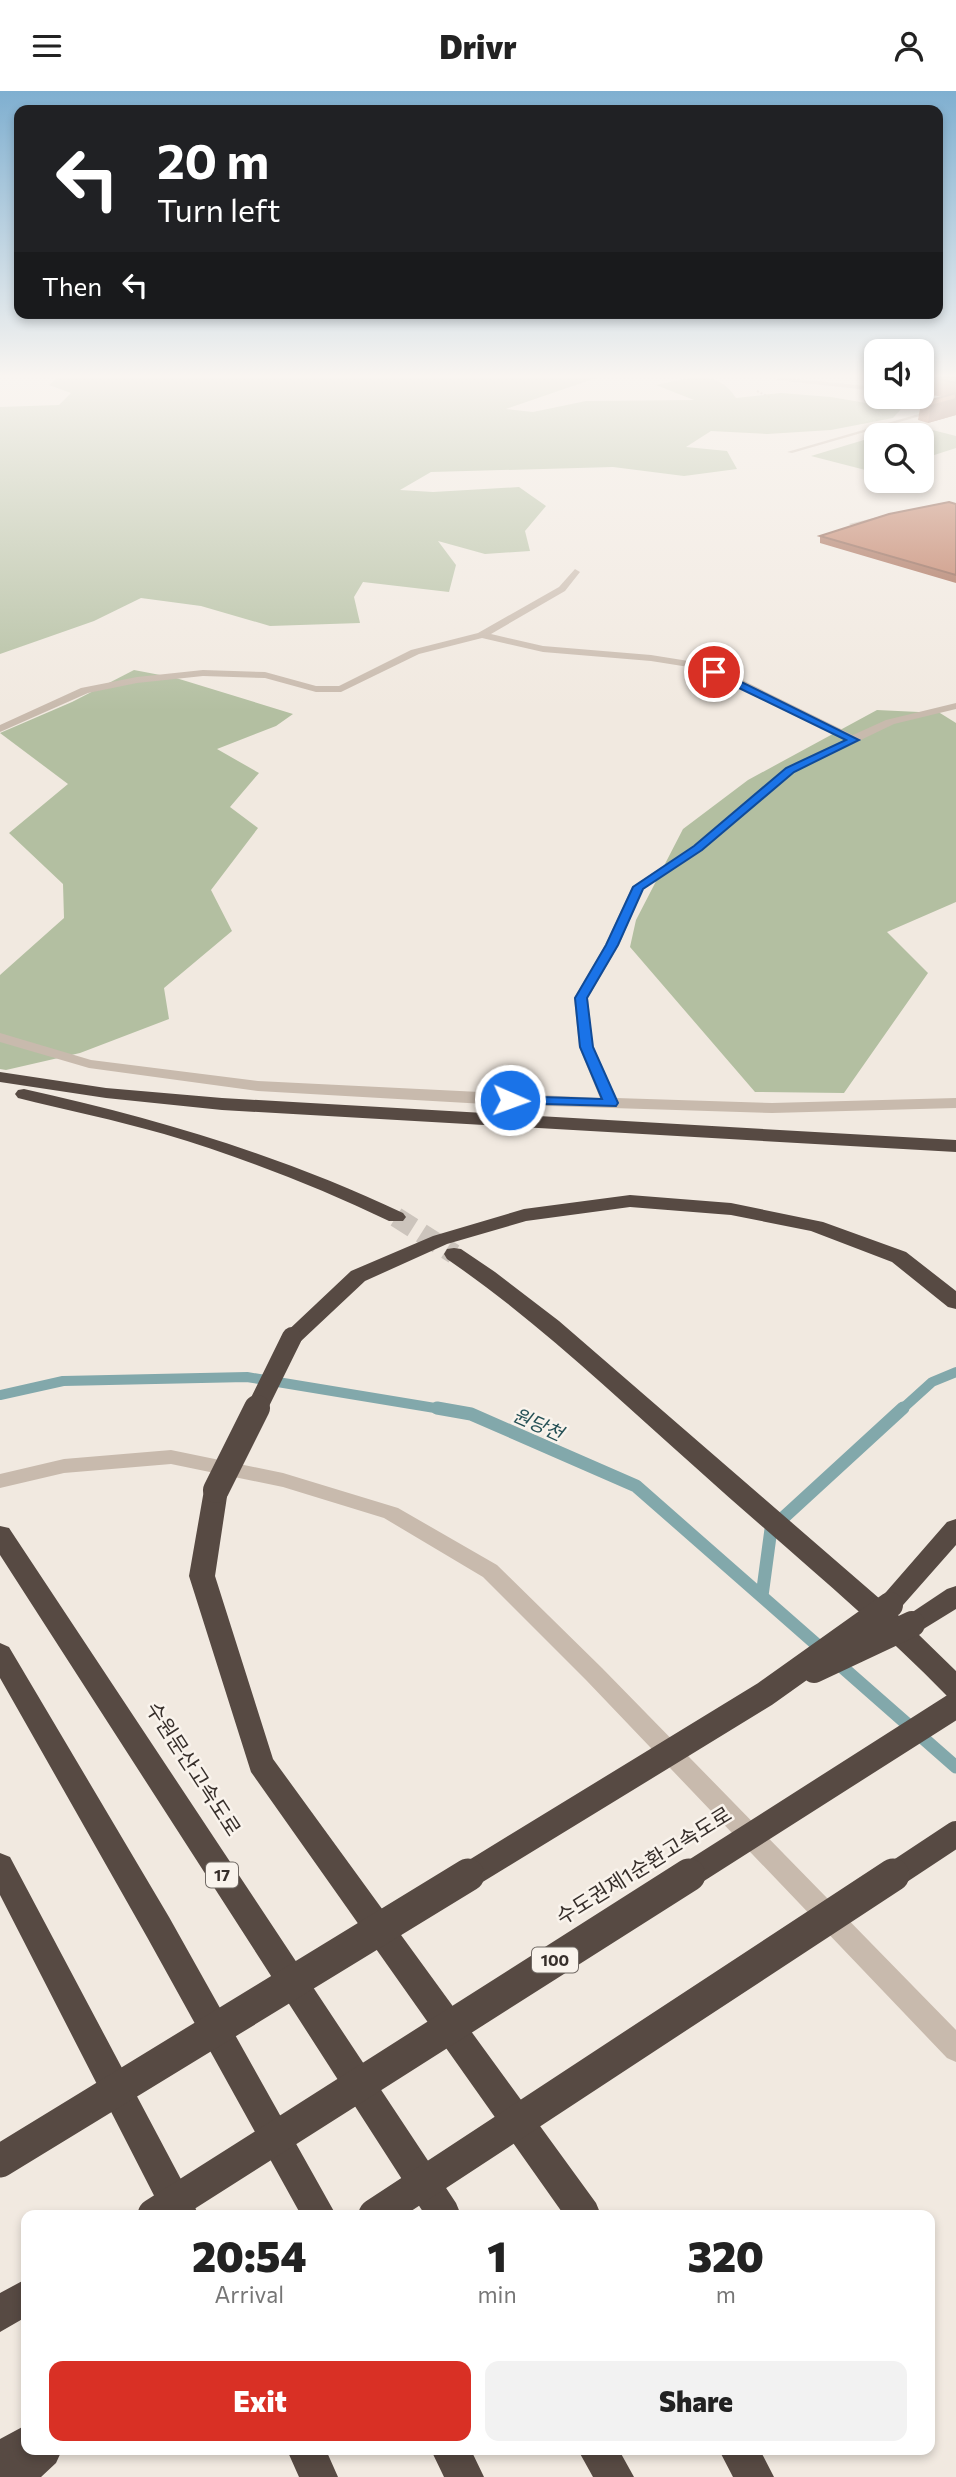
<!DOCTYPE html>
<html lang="en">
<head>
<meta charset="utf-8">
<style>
	body { margin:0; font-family:Commissioner,"Noto Sans KR",sans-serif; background:#f2f2f2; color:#222; height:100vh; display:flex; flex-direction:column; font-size:26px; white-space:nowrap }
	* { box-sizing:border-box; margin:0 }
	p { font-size:23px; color:#767676 }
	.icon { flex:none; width:38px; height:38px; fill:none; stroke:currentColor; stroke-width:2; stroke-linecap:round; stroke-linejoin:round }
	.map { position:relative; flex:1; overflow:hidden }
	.panel { position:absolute; left:21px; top:2119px; width:914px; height:245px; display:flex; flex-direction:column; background:#fff; border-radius:14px; box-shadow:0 4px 10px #0003 }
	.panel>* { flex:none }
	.hud { position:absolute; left:14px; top:14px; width:929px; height:214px; border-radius:14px; box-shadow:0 4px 10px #0003; background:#202124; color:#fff; overflow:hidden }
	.buttons { position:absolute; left:864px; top:248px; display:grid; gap:14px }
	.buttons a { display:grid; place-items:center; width:70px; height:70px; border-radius:14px; background:#fff; box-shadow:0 4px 10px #0003; font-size:35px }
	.pin { position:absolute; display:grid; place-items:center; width:60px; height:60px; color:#fff; margin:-30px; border:4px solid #fff; border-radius:50%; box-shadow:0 2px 7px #0007 }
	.me { position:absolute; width:77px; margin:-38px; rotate:92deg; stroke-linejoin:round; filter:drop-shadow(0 0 5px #0008) }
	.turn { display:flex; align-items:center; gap:24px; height:147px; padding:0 28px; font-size:32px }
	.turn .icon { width:91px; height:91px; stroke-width:2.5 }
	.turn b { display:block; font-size:49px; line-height:60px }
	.then { display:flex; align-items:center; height:66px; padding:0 28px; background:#0003; gap:14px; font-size:26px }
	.eta { display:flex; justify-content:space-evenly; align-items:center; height:119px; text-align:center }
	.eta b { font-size:42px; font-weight:800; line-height:49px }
	.primary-button { display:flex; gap:14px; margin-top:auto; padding:14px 28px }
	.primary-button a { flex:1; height:80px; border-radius:14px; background:#d93025; color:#fff; font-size:28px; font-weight:800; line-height:80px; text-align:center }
	.primary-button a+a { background:#f2f2f2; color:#222 }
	header { display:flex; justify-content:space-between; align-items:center; height:91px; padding:0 28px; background:#fff; font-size:32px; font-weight:800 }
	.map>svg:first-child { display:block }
</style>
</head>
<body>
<header><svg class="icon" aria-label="menu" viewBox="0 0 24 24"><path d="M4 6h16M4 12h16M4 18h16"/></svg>Drivr<svg class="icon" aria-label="person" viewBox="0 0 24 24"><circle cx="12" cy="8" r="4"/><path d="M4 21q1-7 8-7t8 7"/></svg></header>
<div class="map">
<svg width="956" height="2386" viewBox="0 0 956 2386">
	<rect width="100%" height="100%" fill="#f1e9e0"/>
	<path fill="#b3bfa1" d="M 58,286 L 599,286 L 506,318 L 533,321 L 586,310 L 694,309 L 656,294 C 687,288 716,276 736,307 L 781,302 L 831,306 L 901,318 L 893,327 L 831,339 L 767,343 L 711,340 L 686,356 L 727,360 L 737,378 L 684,385 L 613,376 L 431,381 L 400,399 L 433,401 L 519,396 L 546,415 L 525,440 L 530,460 L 485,463 L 438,450 L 456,474 L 449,501 L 363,491 L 354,506 L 360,532 L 270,535 L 201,515 L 141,507 L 94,530 L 0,563 L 0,316 L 59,314 L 71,302 L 49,294 Z
		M 913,334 L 956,345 L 956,357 L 922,368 L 922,345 L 877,345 Z
		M 877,345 L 877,382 L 811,365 Z
		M 134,579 L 176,587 L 293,623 L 276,635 L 217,658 L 259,682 L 230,716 L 258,737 L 211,799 L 232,840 L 164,897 L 169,928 L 80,962 L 6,979 L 0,978 L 0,884 L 64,827 L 63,793 L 9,742 L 68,693 L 0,642 L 72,611 Z
		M 877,619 L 940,622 L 956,632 L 956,811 L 887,841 L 928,882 L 844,1002 L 755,1001 L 630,856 L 636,829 L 683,738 L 748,689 Z"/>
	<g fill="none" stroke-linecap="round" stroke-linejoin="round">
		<path stroke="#82a8ab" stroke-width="10" d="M 0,1304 L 63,1290 L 247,1286 L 447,1319
			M 901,1319 L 932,1291 L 956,1281"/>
		<path stroke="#82a8ab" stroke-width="13" d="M 437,1317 L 471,1323 L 636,1395 L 956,1676
			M 762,1505 L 771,1438 L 903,1317"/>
		<path stroke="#ccc4bc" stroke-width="20" stroke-dasharray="20 10" stroke-linecap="butt" d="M 396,1126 L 454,1163"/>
		<path stroke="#b4a597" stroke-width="2" stroke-dasharray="2 2" stroke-linecap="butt" d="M 757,300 L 771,307"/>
		<path fill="#c8baad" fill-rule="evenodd" d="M 778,286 L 877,296 L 877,300 L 776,289 Z
			M 922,304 L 956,312 L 956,316 L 920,307 Z
			M 936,318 L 941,319 L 792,362 L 787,361 Z
			M 890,423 L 892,426 L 852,435 L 849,433 Z"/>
		<path fill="#c8baad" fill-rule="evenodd" d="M 575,478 L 580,481 L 565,500 L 491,543 L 543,555 L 651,564 L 701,572 L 734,585 L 853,644 L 886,629 L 956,612 L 956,618 L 894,633 L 794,681 L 702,760 L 643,798 L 619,854 L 588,907 L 593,956 L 616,1007 L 772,1012 L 956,1007 L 956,1017 L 772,1022 L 485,1013 L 258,1000 L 89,977 L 0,951 L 0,942 L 91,969 L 258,990 L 600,1007 L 579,956 L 574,907 L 605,854 L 632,796 L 694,754 L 786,677 L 845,649 L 726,589 L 695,577 L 651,570 L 543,561 L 482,547 L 419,563 L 341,601 L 316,601 L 265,587 L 203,585 L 137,592 L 88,602 L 0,641 L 0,634 L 81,597 L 137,586 L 203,579 L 265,581 L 316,595 L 339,595 L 411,559 L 478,542 L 559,496 Z
			M 171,1359 L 283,1382 L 398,1417 L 497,1474 L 602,1577 L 956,1939 L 956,1971 L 947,1967 L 586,1589 L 483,1486 L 384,1427 L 283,1396 L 171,1373 L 64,1382 L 0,1397 L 0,1383 L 64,1368 Z"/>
		<path fill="#574a43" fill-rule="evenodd" d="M 0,981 L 106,997 L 222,1007 L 956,1049 L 956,1061 L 222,1019 L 106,1007 L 0,991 Z
			M 24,998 C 155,1027 281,1064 403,1122 L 406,1126 L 403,1130 L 389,1130 C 316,1095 241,1066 164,1043 C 115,1029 66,1019 18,1007 L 15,1003 L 18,999 Z
			M 630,1104 L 731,1112 L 823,1131 L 906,1161 L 956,1200 L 956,1218 L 948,1216 L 892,1171 L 811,1140 L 731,1124 L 630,1116 L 526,1130 L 447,1153 L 365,1190 L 300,1251 L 292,1253 L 284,1251 L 281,1246 L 351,1180 L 433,1145 L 524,1118 Z
			M 454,1157 L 461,1158 L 495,1181 L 559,1230 L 880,1508 L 947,1431 L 956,1428 L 956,1454 L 896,1522 L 902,1528 L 947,1498 L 956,1495 L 956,1518 L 917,1542 L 956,1580 L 956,1608 L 947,1605 C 867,1523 779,1452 695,1376 C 614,1304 536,1229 447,1168 L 444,1163 L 447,1158 Z
			M 216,1390 L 224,1393 L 228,1399 L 215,1485 L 273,1668 L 596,2112 L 601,2124 L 564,2124 L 251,1681 L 189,1485 L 204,1399 L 208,1393 Z
			M 0,1435 L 9,1437 L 456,2112 L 461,2124 L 425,2124 L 0,1464 Z
			M 0,1552 L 9,1556 L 169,1826 L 336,2124 L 301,2124 L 147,1846 L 0,1587 Z
			M 0,1762 L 10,1766 L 192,2109 L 197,2121 L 196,2124 L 164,2124 L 0,1804 Z
			M 26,2188 L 26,2226 L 0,2241 L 0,2202 Z
			M 26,2334 L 26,2359 L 62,2359 L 56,2372 L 41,2386 L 0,2386 L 0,2348 Z
			M 287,2359 L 326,2359 L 338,2386 L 299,2386 Z
			M 431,2359 L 471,2359 L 484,2386 L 444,2386 Z
			M 578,2359 L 619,2359 L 634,2386 L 593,2386 Z
			M 719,2359 L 760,2359 L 774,2386 L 733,2386 Z"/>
		<path stroke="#574a43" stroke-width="20" d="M 256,1319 L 292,1246"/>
		<path stroke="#574a43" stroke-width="26" d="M 216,1399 L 257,1317
			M 814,1579 L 912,1533
			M 466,1786 L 765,1603 L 890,1514
			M 686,1786 L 956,1614
			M 891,1786 L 956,1743"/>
		<path stroke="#574a43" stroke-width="33" d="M 0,2070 L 468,1784
			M 154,2124 L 689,1784
			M 375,2124 L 893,1784"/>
	</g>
	<path fill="#a06149" d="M 956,286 L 956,324 L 928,332 L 918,329 L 921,312 L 942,306 L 932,304 L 935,287 Z
		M 956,413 L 956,492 L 820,452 L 820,445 Z"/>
	<path fill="#824f3c" d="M 956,308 L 956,324 L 928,332 L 931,315 Z"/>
	<path fill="#ba7155" stroke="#824f3c" stroke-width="2" d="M 938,286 L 956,286 L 956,292 L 935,287 Z
		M 956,302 L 956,308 L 931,315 L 921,312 Z
		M 949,411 L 956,413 L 956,484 L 820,445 L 889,423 Z"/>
	<linearGradient id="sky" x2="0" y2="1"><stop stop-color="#7fafd0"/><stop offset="0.46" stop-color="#f9f5f1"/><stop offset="1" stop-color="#f9f5f1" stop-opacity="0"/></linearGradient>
	<rect width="956" height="620" fill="url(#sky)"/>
	<path fill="#1a73e8" stroke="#114b97" stroke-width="2" d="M 710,579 L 717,579 L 859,649 L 794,681 L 702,759 L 643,798 L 618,854 L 587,907 L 593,956 L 618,1012 L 616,1015 L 505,1012 L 503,1009 L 510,1005 L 602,1008 L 580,956 L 575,907 L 606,854 L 633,796 L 694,755 L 786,677 L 846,649 L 710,583 Z"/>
	<g text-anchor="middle" stroke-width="5" stroke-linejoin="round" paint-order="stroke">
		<g fill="#f9f3ec" stroke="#716a65" stroke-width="2">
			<rect x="206" y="1771.5" width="32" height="25" rx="5"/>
			<rect x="532" y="1856.5" width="46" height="25" rx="5"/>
		</g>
		<g font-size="16" font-weight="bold" fill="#372f2b">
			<text x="222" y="1790">17</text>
			<text x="555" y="1875">100</text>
		</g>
		<g font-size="19" font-style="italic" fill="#244f54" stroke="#f9f3ec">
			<text transform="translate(538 1333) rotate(24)" y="7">원당천</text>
		</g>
		<g font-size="21" fill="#372f2b" stroke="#f9f3ec">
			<text transform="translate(193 1678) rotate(57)" y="7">수원문산고속도로</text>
			<text transform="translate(644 1775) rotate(-32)" y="7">수도권제1순환고속도로</text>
		</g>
	</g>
</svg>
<div class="buttons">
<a><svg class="icon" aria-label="sound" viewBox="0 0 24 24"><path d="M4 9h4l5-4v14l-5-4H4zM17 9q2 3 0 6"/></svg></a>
<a><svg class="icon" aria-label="search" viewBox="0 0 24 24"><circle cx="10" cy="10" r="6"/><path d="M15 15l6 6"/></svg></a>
</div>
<div class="pin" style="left:714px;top:581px;background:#d93025"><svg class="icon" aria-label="arrive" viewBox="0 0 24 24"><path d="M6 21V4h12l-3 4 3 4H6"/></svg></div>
<svg class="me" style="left:510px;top:1009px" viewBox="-20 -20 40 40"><circle r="17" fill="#1a73e8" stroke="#fff" stroke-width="3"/><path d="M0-11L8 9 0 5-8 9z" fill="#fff"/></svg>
<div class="hud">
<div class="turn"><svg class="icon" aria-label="left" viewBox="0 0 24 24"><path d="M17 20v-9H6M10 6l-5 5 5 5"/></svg><div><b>20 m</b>Turn left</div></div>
<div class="then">Then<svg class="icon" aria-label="left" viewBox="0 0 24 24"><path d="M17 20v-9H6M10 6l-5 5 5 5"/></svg></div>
</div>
<section class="panel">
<div class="eta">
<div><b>20:54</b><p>Arrival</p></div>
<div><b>1</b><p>min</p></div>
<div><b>320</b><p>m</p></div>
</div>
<div class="primary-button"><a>Exit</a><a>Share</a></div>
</section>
</div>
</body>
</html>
